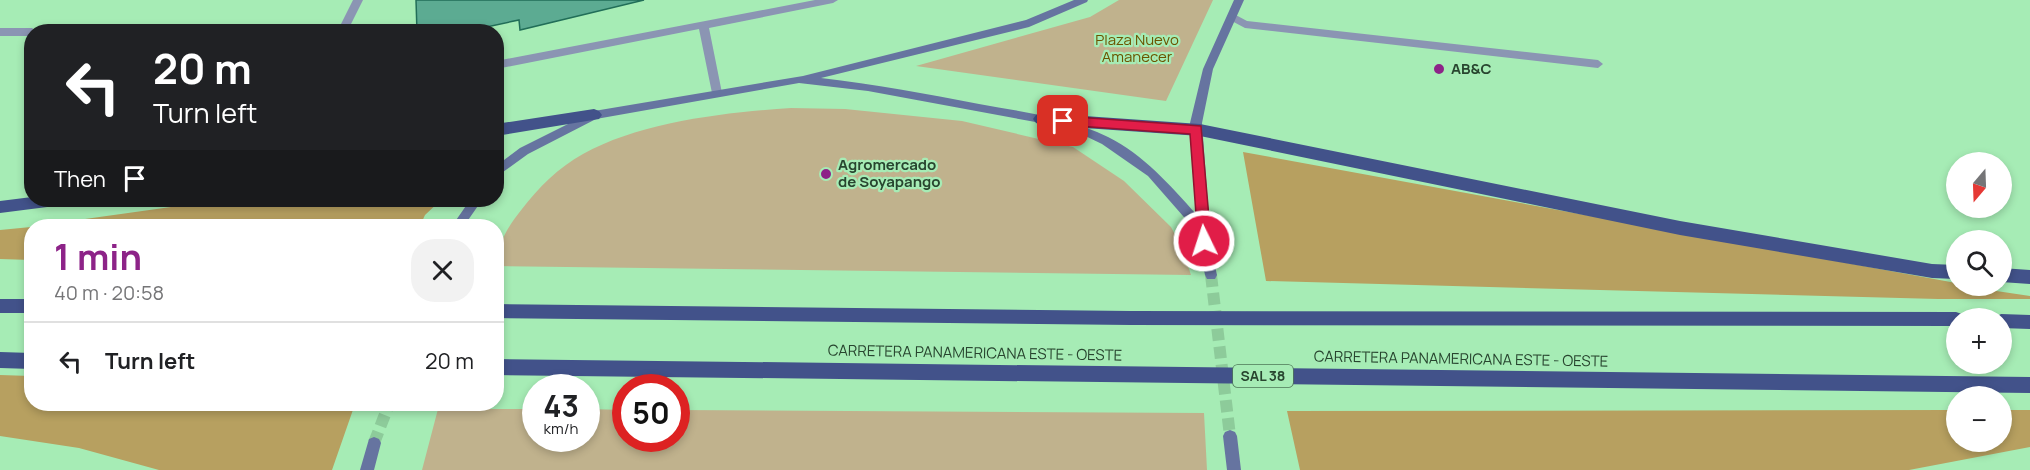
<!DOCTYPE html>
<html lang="en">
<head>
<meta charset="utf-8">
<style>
	body { margin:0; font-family:Manrope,sans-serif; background:#f2f2f2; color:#202124; height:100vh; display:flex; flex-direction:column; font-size:22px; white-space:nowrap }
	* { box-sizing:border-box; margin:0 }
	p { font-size:20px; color:#757577 }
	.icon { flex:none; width:33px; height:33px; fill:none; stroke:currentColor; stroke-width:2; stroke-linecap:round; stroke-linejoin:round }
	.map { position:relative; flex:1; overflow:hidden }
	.panel { position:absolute; left:24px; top:219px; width:480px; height:192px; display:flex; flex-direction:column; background:#fff; border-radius:24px; box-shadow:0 3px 9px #0003 }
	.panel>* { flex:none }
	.top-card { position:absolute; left:24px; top:24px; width:480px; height:183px; border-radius:24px; box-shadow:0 3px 9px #0003; background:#202124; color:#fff; overflow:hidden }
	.needle { width:39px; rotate:199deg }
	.buttons { position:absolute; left:1946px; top:152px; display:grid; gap:12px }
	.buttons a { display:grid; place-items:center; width:66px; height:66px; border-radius:50%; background:#fff; box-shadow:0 3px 9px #0003; font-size:30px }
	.speed { position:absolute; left:522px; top:374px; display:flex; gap:12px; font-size:30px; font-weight:700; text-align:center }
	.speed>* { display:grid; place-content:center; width:78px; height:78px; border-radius:50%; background:#fff; box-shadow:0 3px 9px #0003; line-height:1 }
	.speed small { font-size:15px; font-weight:400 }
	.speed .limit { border:9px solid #d22; background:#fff; color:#111 }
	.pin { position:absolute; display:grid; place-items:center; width:51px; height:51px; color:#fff; margin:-26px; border-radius:12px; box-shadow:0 3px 9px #0006 }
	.me { position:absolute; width:66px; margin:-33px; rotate:356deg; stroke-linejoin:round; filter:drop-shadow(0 0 4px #0008) }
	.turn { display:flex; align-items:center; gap:21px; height:126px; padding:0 30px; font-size:27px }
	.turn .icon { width:78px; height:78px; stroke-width:2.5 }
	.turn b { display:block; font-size:42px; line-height:51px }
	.then { display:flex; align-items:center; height:57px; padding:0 30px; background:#0003; gap:12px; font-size:22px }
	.round { display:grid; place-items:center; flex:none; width:63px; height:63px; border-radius:24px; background:#f2f2f2 }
	.summary { display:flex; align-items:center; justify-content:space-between; height:102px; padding:0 30px }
	h1 { font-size:36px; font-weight:700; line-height:45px; color:#8d2388 }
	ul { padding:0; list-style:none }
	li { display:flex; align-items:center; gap:18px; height:78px; padding:0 30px; border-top:2px solid #e0e0e0 }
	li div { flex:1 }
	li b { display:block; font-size:22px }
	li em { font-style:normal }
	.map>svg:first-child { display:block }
</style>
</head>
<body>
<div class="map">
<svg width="2030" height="470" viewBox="0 0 2030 470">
	<rect width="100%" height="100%" fill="#a6ecb5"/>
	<path fill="#c0b28d" d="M 1119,0 L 1213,0 L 1166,101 L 916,66 L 1090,17 Z
		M 791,108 L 845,109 L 962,121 L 1073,147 L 1124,181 L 1171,227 L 1182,248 L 1191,275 L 497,266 C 496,245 509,225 522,209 C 538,188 559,167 583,154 C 640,122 727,112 791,108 Z
		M 438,409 L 535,409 L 536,438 L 586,438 L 587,409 L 625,410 L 626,438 L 676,438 L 677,410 L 1204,413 L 1207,470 L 422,470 Z"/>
	<path fill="#b7a060" d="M 1243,152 L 1956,283 L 1956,285 L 2030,296 L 2030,299 L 1938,299 L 1266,281 Z
		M 221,200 L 441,200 L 425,215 L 420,226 L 35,226 Z
		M 31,227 L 31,260 L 0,259 L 0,230 Z
		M 0,375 L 31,376 L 32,404 L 355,404 L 332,470 L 159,470 L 79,448 L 0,436 Z
		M 1956,410 L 1956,441 L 2001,441 L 2001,410 L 2030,410 L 2030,447 L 1909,470 L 1300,470 L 1287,411 Z"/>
	<path fill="#5cab92" stroke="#216e58" stroke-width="1.5" d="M 416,0 L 644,0 L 520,30 L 519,20 L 463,32 L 417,32 Z"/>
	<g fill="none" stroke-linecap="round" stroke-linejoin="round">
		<path stroke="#8dcb9a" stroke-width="12" stroke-dasharray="12 6" stroke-linecap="butt" d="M 1211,275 L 1230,436
			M 374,443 L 389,404"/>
		<path fill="#8b95b3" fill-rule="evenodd" d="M 353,0 L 363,0 L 347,32 L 337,32 Z
			M 815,0 L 838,0 L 833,3 L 709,28 L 722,93 L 717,97 L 712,93 L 699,29 L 496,69 L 496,61 Z
			M 1232,13 L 1247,21 L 1598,60 L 1603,64 L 1598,68 L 1245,28 L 1228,19 L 1227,17 L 1228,15 Z"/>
		<path fill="#8b95b3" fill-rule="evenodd" d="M 209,26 L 213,27 L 213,32 L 42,32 L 47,28 Z
			M 0,28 L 32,28 L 37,32 L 32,32 L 32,36 L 0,36 Z"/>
		<path fill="#6674a0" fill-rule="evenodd" d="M 1074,0 L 1088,0 L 1087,2 L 1029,27 L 821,78 C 874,84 927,94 979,104 C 1023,112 1068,117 1108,137 C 1144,155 1170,185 1197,215 L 1190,123 L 1203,69 L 1234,0 L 1244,0 L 1213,69 L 1202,123 L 1210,233 L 1208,236 L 1217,275 L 1215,279 L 1207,279 L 1205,275 L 1198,241 L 1190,224 L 1148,176 L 1102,144 L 1077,132 L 1041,123 L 868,91 L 799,83 L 596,119 L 528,154 L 496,177 L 496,166 L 520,148 L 594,111 L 803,76 L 1026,20 Z
			M 470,200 L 482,200 L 464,226 L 452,226 Z
			M 1230,430 L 1235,432 L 1237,436 L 1241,470 L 1227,470 L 1223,436 L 1225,432 Z
			M 374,437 L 379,439 L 381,443 L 374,470 L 360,470 L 369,439 Z"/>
		<path fill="#42528a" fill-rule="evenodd" d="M 594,109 L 599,111 L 602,115 L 599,119 L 496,136 L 496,124 Z
			M 1041,113 L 1200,124 L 1680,221 L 1932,264 L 1956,265 L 1956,279 L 1932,278 L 1680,235 L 1200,136 L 1041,125 L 1036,123 L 1033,119 L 1036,115 Z
			M 32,197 L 32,200 L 63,200 L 61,204 L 55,206 L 0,213 L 0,201 Z
			M 2001,268 L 2030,270 L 2030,284 L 2001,282 Z
			M 0,299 L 32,299 L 32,313 L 0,313 Z
			M 496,304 L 1131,311 L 1956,312 L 1962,314 L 1964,318 L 1956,318 L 1956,326 L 1131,325 L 496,318 Z
			M 2001,314 L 2030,315 L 2030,329 L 2001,328 L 2001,318 L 1994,318 Z
			M 0,352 L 32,353 L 32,369 L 0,368 Z
			M 496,359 L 2030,377 L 2030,393 L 496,375 Z"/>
	</g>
	<path fill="#e11d48" stroke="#92132f" stroke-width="1.5" d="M 1063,116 L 1201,126 L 1211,241 L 1209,244 L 1200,244 L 1198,241 L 1190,134 L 1063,125 L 1057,121 Z"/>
	<g fill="#8d2388" stroke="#a6ecb5" stroke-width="2">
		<circle cx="1439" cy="69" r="6"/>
		<circle cx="826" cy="174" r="6"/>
	</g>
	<g text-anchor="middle" stroke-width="4.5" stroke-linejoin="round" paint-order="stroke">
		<rect fill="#a6ecb5" stroke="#4e7757" stroke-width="1.5" x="1233" y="365" width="60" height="22" rx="4.5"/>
		<g font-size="14" font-weight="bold" fill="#28452f">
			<text x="1263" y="381">SAL 38</text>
		</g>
		<g font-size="15" fill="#6b5400" stroke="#a6ecb5">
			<text x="1137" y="45">Plaza Nuevo<tspan x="1137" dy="17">Amanecer</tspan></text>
		</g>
		<g font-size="15" font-weight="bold" fill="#28452f" stroke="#a6ecb5" text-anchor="start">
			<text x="1451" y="74">AB&amp;C</text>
			<text x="838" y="170">Agromercado<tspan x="838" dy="17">de Soyapango</tspan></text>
		</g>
		<g font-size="15" fill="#28452f" stroke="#a6ecb5">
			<text transform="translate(975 353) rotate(1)" y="5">CARRETERA PANAMERICANA ESTE - OESTE</text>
			<text transform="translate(1461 359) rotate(1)" y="5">CARRETERA PANAMERICANA ESTE - OESTE</text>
		</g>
	</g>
</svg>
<div class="buttons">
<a><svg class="needle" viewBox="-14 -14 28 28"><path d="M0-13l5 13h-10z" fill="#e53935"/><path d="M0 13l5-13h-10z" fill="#757577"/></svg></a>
<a><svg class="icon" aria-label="search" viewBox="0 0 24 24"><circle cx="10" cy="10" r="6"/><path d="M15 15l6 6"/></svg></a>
<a>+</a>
<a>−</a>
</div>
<div class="speed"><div>43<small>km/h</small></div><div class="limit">50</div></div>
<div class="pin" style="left:1063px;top:121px;background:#d93025"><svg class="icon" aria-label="arrive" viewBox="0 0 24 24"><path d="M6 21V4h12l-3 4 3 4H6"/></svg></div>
<svg class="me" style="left:1204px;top:241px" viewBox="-20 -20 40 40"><circle r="17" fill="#e11d48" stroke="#fff" stroke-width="3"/><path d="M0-11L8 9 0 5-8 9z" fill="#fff"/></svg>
<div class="top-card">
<div class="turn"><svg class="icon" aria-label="left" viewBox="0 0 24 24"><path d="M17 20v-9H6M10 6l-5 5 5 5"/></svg><div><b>20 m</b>Turn left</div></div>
<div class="then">Then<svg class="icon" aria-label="arrive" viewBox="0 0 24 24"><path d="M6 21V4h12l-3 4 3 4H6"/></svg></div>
</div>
<section class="panel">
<div class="summary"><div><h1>1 min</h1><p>40 m · 20:58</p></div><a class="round"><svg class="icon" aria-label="close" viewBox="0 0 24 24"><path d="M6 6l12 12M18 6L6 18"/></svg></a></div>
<ul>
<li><svg class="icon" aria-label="left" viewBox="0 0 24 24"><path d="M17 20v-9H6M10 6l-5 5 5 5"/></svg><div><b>Turn left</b></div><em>20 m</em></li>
</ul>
</section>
</div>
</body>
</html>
